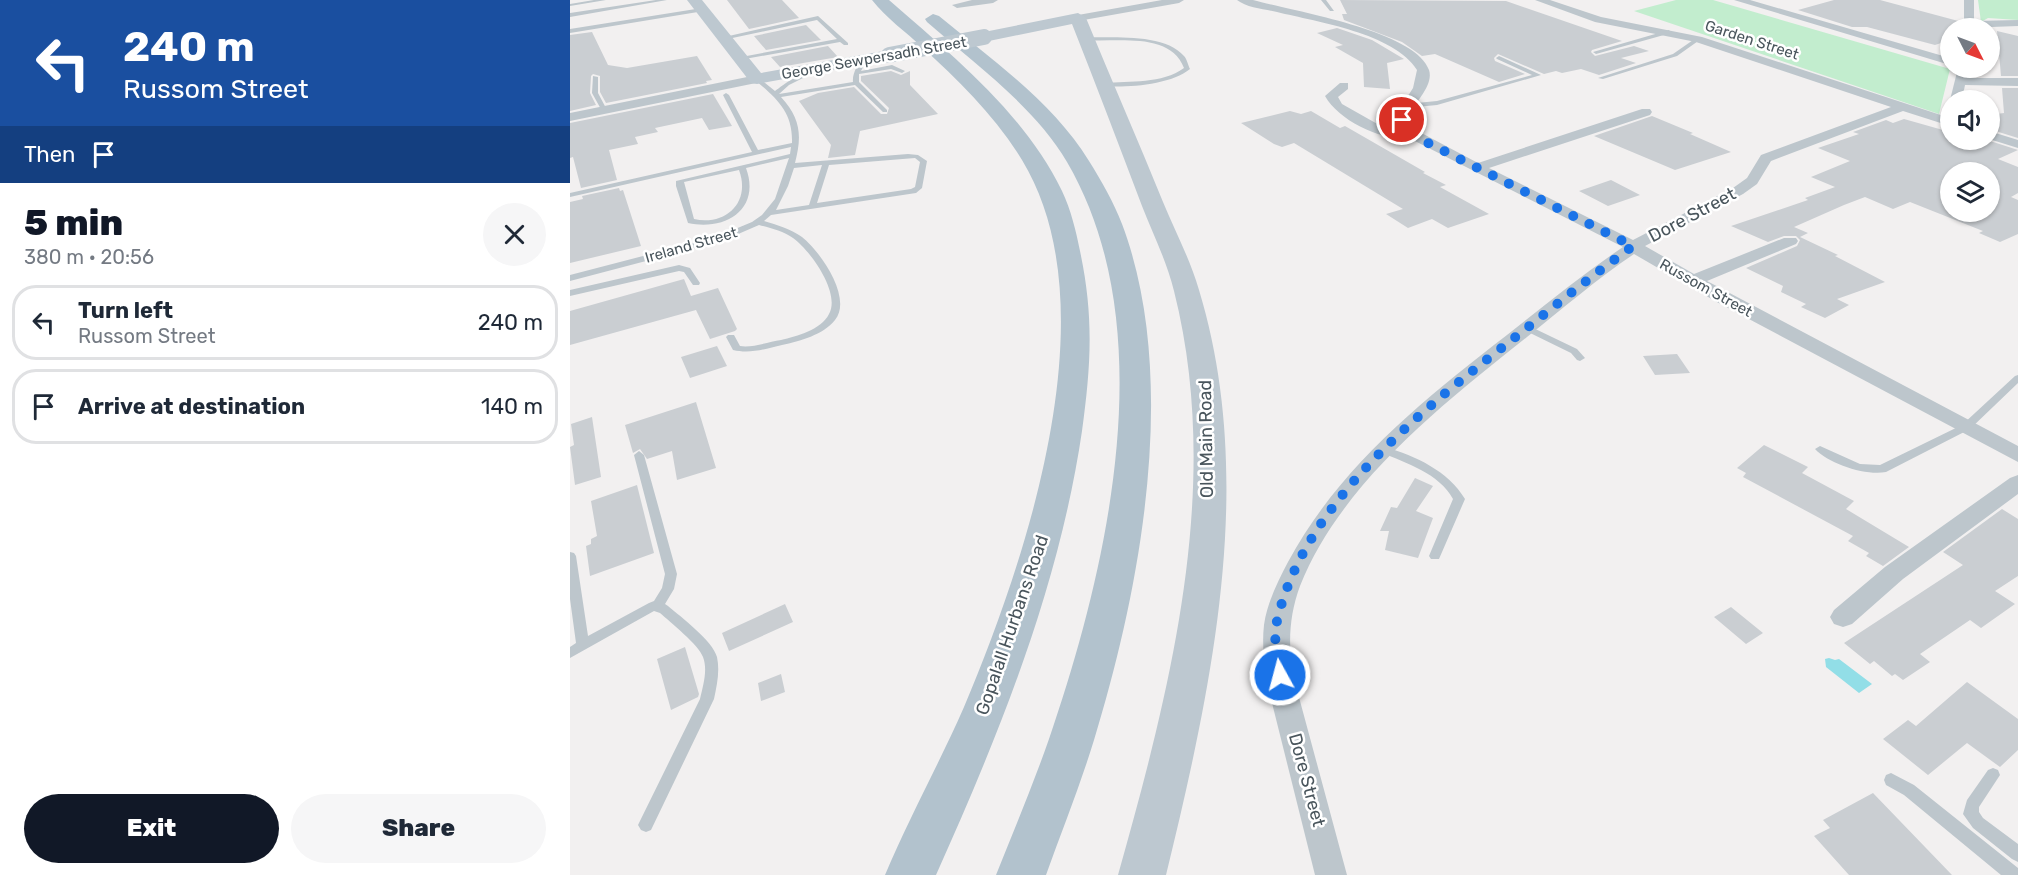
<!DOCTYPE html>
<html lang="en">
<head>
<meta charset="utf-8">
<style>
	body { margin:0; font-family:Rubik,sans-serif; background:#f6f6f7; color:#1f2937; height:100vh; display:flex; flex-direction:column; font-size:22px; white-space:nowrap }
	* { box-sizing:border-box; margin:0 }
	p { font-size:20px; color:#747a83 }
	.icon { flex:none; width:33px; height:33px; fill:none; stroke:currentColor; stroke-width:2; stroke-linecap:round; stroke-linejoin:round }
	.map { position:relative; flex:1; overflow:hidden }
	.side { display:flex; flex-direction:column; background:#fff; width:570px }
	.side>* { flex:none }
	.guide { background:#1a4fa0; color:#fff; overflow:hidden }
	.needle { width:39px; rotate:132deg }
	.controls { position:absolute; left:1370px; top:18px; display:grid; gap:12px }
	.controls a { display:grid; place-items:center; width:60px; height:60px; border-radius:50%; background:#fff; box-shadow:0 2px 4px #0004; font-size:30px }
	.pin { position:absolute; display:grid; place-items:center; width:51px; height:51px; color:#fff; margin:-26px; border:3px solid #fff; border-radius:50%; box-shadow:0 2px 6px #0007 }
	.me { position:absolute; width:66px; margin:-33px; rotate:353deg; stroke-linejoin:round; filter:drop-shadow(0 0 4px #0008) }
	.turn { display:flex; align-items:center; gap:21px; height:126px; padding:0 24px; font-size:27px }
	.turn .icon { width:78px; height:78px; stroke-width:2.5 }
	.turn b { display:block; font-size:42px; line-height:51px }
	.then { display:flex; align-items:center; height:57px; padding:0 24px; background:#0003; gap:12px; font-size:22px }
	.round { display:grid; place-items:center; flex:none; width:63px; height:63px; border-radius:32px; background:#f6f6f7 }
	.overview { display:flex; align-items:center; justify-content:space-between; height:102px; padding:0 24px }
	h1 { font-size:36px; font-weight:800; line-height:45px; color:#111827 }
	.primary-button { display:flex; gap:12px; margin-top:auto; padding:12px 24px }
	.primary-button a { flex:1; height:69px; border-radius:36px; background:#111827; color:#fff; font-size:24px; font-weight:800; line-height:69px; text-align:center }
	.primary-button a+a { background:#f6f6f7; color:#1f2937 }
	ul { padding:0; list-style:none }
	li { display:flex; align-items:center; gap:18px; height:75px; margin:0 12px 9px; padding:0 12px; border:3px solid #e0e1e3; border-radius:24px }
	li div { flex:1 }
	li b { display:block; font-size:22px }
	li em { font-style:normal }
	main { display:flex; flex:1; min-height:0 }
	.map>svg:first-child { display:block }
</style>
</head>
<body>
<main>
<section class="side">
<div class="guide">
<div class="turn"><svg class="icon" aria-label="left" viewBox="0 0 24 24"><path d="M17 20v-9H6M10 6l-5 5 5 5"/></svg><div><b>240 m</b>Russom Street</div></div>
<div class="then">Then<svg class="icon" aria-label="arrive" viewBox="0 0 24 24"><path d="M6 21V4h12l-3 4 3 4H6"/></svg></div>
</div>
<div class="overview"><div><h1>5 min</h1><p>380 m · 20:56</p></div><a class="round"><svg class="icon" aria-label="close" viewBox="0 0 24 24"><path d="M6 6l12 12M18 6L6 18"/></svg></a></div>
<ul>
<li><svg class="icon" aria-label="left" viewBox="0 0 24 24"><path d="M17 20v-9H6M10 6l-5 5 5 5"/></svg><div><b>Turn left</b><p>Russom Street</p></div><em>240 m</em></li>
<li><svg class="icon" aria-label="arrive" viewBox="0 0 24 24"><path d="M6 21V4h12l-3 4 3 4H6"/></svg><div><b>Arrive at destination</b></div><em>140 m</em></li>
</ul>
<div class="primary-button"><a>Exit</a><a>Share</a></div>
</section>
<div class="map">
<svg width="1448" height="875" viewBox="0 0 1448 875">
	<rect width="100%" height="100%" fill="#f2f0f0"/>
	<path fill="#c2edce" d="M 1106,0 L 1143,0 L 1380,69 L 1369,114 L 1064,11 Z
		M 1408,0 L 1448,0 L 1448,20 L 1418,18 L 1411,22 Z"/>
	<path fill="#92dee7" d="M 1259,658 L 1265,660 L 1269,659 L 1302,684 L 1289,693 L 1256,667 L 1255,659 Z"/>
	<path fill="#caced2" fill-rule="evenodd" d="M 157,0 L 212,0 L 229,18 L 179,29 Z
		M 770,0 L 936,1 L 1052,41 L 1022,50 L 1021,52 L 1025,56 L 1064,46 L 1079,51 L 1051,58 L 1066,63 L 1029,75 L 1011,69 L 992,73 L 986,71 L 974,74 L 928,54 L 924,58 L 925,61 L 955,74 L 929,82 L 865,54 L 852,56 L 832,42 L 774,20 L 772,14 L 777,14 Z
		M 1264,0 L 1310,0 L 1392,22 L 1392,28 L 1380,28 L 1380,40 L 1365,45 L 1297,27 L 1282,27 L 1228,10 Z
		M 236,25 L 251,40 L 196,50 L 184,36 Z
		M 767,28 L 802,40 L 834,59 L 817,63 L 820,89 L 794,87 L 793,63 L 765,47 L 773,45 L 747,33 Z
		M 1427,31 L 1448,36 L 1448,76 L 1431,76 Z
		M 22,32 L 38,65 L 57,68 L 127,56 L 142,80 L 136,81 L 137,83 L 36,103 L 30,92 L 30,76 L 23,74 L 21,76 L 20,93 L 26,105 L 0,111 L 0,35 Z
		M 258,46 L 268,57 L 210,67 L 201,57 Z
		M 321,71 L 331,75 L 340,71 L 340,85 L 368,114 L 290,131 L 285,155 L 258,158 L 261,145 L 229,101 L 248,93 L 284,87 L 311,114 L 317,114 L 319,108 L 291,81 L 291,76 Z
		M 1432,88 L 1448,88 L 1448,138 L 1419,129 L 1419,115 L 1434,113 Z
		M 143,94 L 162,126 L 139,130 L 132,118 L 85,128 L 88,132 L 65,137 L 68,144 L 39,150 L 47,180 L 11,188 L 3,157 L 0,158 L 0,123 Z
		M 720,111 L 731,114 L 741,111 L 770,128 L 775,126 L 855,172 L 853,173 L 876,185 L 870,187 L 919,214 L 878,228 L 862,219 L 838,228 L 816,214 L 833,209 L 724,143 L 712,147 L 704,144 L 671,123 Z
		M 1082,116 L 1123,133 L 1120,134 L 1161,152 L 1105,170 L 1024,136 Z
		M 1334,119 L 1380,132 L 1380,140 L 1417,140 L 1448,150 L 1428,159 L 1448,167 L 1448,193 L 1441,197 L 1448,200 L 1448,234 L 1430,242 L 1409,233 L 1413,231 L 1340,202 L 1323,209 L 1295,197 L 1274,205 L 1224,227 L 1238,233 L 1230,237 L 1268,255 L 1265,256 L 1315,282 L 1267,299 L 1279,305 L 1255,318 L 1231,307 L 1236,304 L 1211,292 L 1213,286 L 1176,268 L 1227,246 L 1230,240 L 1226,236 L 1214,236 L 1198,242 L 1161,226 L 1238,200 L 1235,198 L 1265,187 L 1241,177 L 1280,161 L 1248,148 L 1289,134 L 1283,132 L 1316,120 L 1323,123 ZM 1380,172 L 1419,172 L 1419,212 L 1380,212 Z
		M 1041,180 L 1070,195 L 1038,206 L 1009,191 Z
		M 49,188 L 50,191 L 53,190 L 71,246 L 0,263 L 0,202 L 13,199 L 12,196 Z
		M 114,279 L 121,296 L 148,288 L 167,329 L 165,331 L 140,339 L 126,310 L 0,345 L 0,311 Z
		M 147,346 L 157,366 L 120,378 L 111,357 Z
		M 1107,354 L 1120,373 L 1085,375 L 1073,356 Z
		M 126,402 L 146,468 L 107,480 L 102,451 L 77,459 L 70,449 L 63,453 L 55,425 Z
		M 22,417 L 31,477 L 5,485 L 0,447 L 4,445 L 1,424 Z
		M 1194,445 L 1238,467 L 1232,473 L 1284,501 L 1276,509 L 1339,547 L 1313,566 L 1296,556 L 1299,553 L 1278,541 L 1283,536 L 1173,477 L 1176,473 L 1167,468 Z
		M 845,478 L 863,486 L 846,511 L 863,518 L 848,558 L 815,550 L 819,531 L 810,531 L 821,507 L 827,508 Z
		M 67,485 L 84,553 L 20,576 L 16,546 L 21,544 L 21,539 L 27,536 L 21,501 Z
		M 1432,509 L 1448,519 L 1448,576 L 1425,591 L 1445,604 L 1411,628 L 1400,620 L 1350,654 L 1360,662 L 1333,680 L 1325,674 L 1322,676 L 1304,661 L 1300,664 L 1274,643 L 1393,565 L 1373,552 Z
		M 215,604 L 223,622 L 159,651 L 152,633 Z
		M 1161,607 L 1193,633 L 1176,644 L 1144,617 Z
		M 115,647 L 129,694 L 128,697 L 101,710 L 87,659 Z
		M 211,674 L 215,692 L 191,701 L 188,683 Z
		M 1397,682 L 1448,719 L 1448,750 L 1430,767 L 1397,743 L 1358,775 L 1313,739 L 1338,720 L 1346,726 Z
		M 1303,793 L 1382,875 L 1279,875 L 1244,836 L 1260,828 L 1253,820 Z"/>
	<g fill="none" stroke-linecap="round" stroke-linejoin="round">
		<path fill="#bdc6cc" fill-rule="evenodd" d="M 24,0 L 36,0 L 0,6 L 0,4 Z
			M 86,0 L 97,0 L 0,17 L 0,13 Z
			M 751,0 L 756,0 L 764,11 L 760,11 Z
			M 132,8 L 134,11 L 0,33 L 0,29 Z
			M 248,16 L 278,43 L 278,45 L 274,45 L 270,42 L 169,60 L 166,58 L 267,39 L 247,20 L 153,40 L 150,38 Z
			M 1099,30 L 1101,33 L 1026,54 L 1023,52 Z
			M 516,37 C 543,38 595,33 614,56 C 617,59 618,65 620,69 C 601,85 556,88 532,86 L 531,85 L 534,83 C 560,81 592,84 614,68 C 600,31 546,43 514,40 Z
			M 1126,38 L 1131,39 L 1107,56 L 1033,79 L 1028,78 L 1103,54 Z
			M 929,56 L 971,75 L 867,105 L 836,108 L 833,106 L 836,104 L 867,101 L 962,75 L 927,59 L 926,58 Z
			M 294,58 L 297,60 L 291,71 L 322,65 L 335,71 L 332,73 L 321,69 L 289,74 L 289,82 L 317,110 L 317,112 L 313,112 L 285,85 L 211,97 C 231,119 232,136 225,163 L 338,154 L 348,155 L 357,161 L 352,188 L 346,193 L 201,215 L 194,221 C 207,225 221,229 232,237 C 250,251 283,298 265,320 C 253,335 230,341 212,345 C 195,349 180,354 163,350 L 156,337 L 158,335 L 164,335 L 170,346 C 182,348 198,342 211,340 C 227,336 251,330 259,314 C 271,293 240,250 223,238 C 213,231 201,228 189,225 L 152,241 L 0,281 L 0,275 L 146,237 L 182,222 L 192,215 L 205,199 L 219,158 L 176,168 C 191,209 156,231 118,223 L 106,186 L 106,181 L 220,154 L 221,147 L 0,197 L 0,193 L 182,152 L 153,95 L 156,93 L 159,95 L 188,150 L 222,143 C 223,112 207,99 185,80 L 185,78 L 189,78 L 205,91 C 214,84 236,68 247,71 L 219,85 L 209,94 L 283,82 C 282,74 288,62 294,58 ZM 345,158 L 350,162 L 345,187 L 341,189 L 247,203 L 259,165 ZM 252,165 L 239,205 L 206,210 L 218,186 L 224,168 ZM 169,170 C 181,202 156,226 124,219 L 114,182 Z
			M 23,76 L 28,77 L 28,93 L 37,110 L 36,111 L 32,111 L 22,93 Z
			M 109,265 L 120,268 L 130,283 L 129,285 L 123,285 L 114,272 L 109,271 L 0,296 L 0,290 Z
			M 957,325 L 1007,349 L 1015,358 L 1010,361 L 1007,360 L 1001,353 L 954,330 L 952,328 L 954,326 Z
			M 1448,375 L 1448,383 L 1400,429 L 1316,472 C 1296,476 1259,464 1245,449 L 1250,446 L 1290,464 L 1310,465 L 1392,425 L 1445,376 Z
			M 815,447 C 846,456 878,471 895,499 L 869,559 L 861,559 L 859,556 L 883,499 C 869,473 837,464 811,452 L 810,450 Z
			M 69,451 L 74,455 L 107,574 L 104,589 L 95,604 L 98,606 C 111,617 143,641 147,657 C 150,671 147,685 144,699 L 81,830 L 76,832 L 71,830 L 68,825 L 130,699 C 133,686 138,670 133,657 C 129,645 100,622 90,613 L 84,611 L 0,658 L 0,647 L 6,643 L 0,599 L 0,552 L 4,553 L 6,556 L 18,636 L 79,603 L 84,601 L 92,588 L 95,574 L 64,455 Z
			M 1423,768 L 1428,770 L 1430,775 L 1409,807 L 1409,812 L 1413,818 L 1448,844 L 1448,862 L 1442,859 L 1403,828 L 1393,814 L 1397,800 L 1418,770 Z
			M 1321,773 L 1344,785 L 1448,868 L 1448,875 L 1431,875 L 1334,795 L 1316,785 L 1314,780 L 1316,775 Z"/>
		<path fill="#bdc6cc" fill-rule="evenodd" d="M 402,0 L 428,0 L 423,3 L 387,8 L 382,5 Z
			M 592,0 L 614,0 L 609,3 L 508,21 L 503,18 L 508,15 Z
			M 667,0 L 683,0 C 721,11 845,30 859,70 C 864,85 845,103 838,115 L 842,128 L 908,163 L 1072,109 L 1080,109 L 1082,112 L 1080,115 L 919,168 L 1063,240 L 1163,188 L 1177,178 L 1191,155 L 1321,107 L 1126,42 L 1025,22 L 965,0 L 980,0 L 1031,17 L 1132,37 L 1380,118 L 1380,126 L 1333,111 L 1201,161 L 1187,184 L 1173,194 L 1075,246 L 1124,274 L 1214,238 L 1226,238 L 1228,241 L 1226,244 L 1137,281 L 1448,446 L 1448,462 L 1145,301 L 1064,254 C 1027,279 992,309 957,337 C 873,404 771,483 730,586 C 719,616 718,644 723,675 L 777,875 L 745,875 L 695,675 C 694,658 692,642 694,625 C 697,603 708,581 718,562 C 769,467 853,400 937,335 C 975,305 1013,274 1053,247 L 841,139 C 812,141 769,121 755,96 L 770,83 L 778,83 L 778,89 L 768,97 L 772,104 L 818,130 L 831,132 L 826,115 L 843,88 L 847,70 C 824,33 747,22 707,12 C 695,9 677,8 667,0 Z
			M 1164,0 L 1180,0 L 1380,58 L 1380,65 Z
			M 1394,0 L 1404,0 L 1404,21 L 1448,20 L 1448,26 L 1394,28 Z
			M 1388,68 L 1398,68 L 1397,78 L 1448,78 L 1448,86 L 1395,85 L 1392,100 L 1380,100 Z
			M 187,75 L 193,79 L 191,82 L 0,121 L 0,113 Z
			M 1419,131 L 1448,140 L 1448,148 L 1419,139 Z
			M 1448,475 L 1448,494 L 1333,579 L 1282,624 L 1273,627 L 1264,624 L 1260,617 L 1264,610 L 1315,567 L 1440,478 Z"/>
		<path fill="#bdc8d0" fill-rule="evenodd" d="M 117,0 L 132,0 L 191,73 L 319,50 L 327,55 L 319,60 L 187,84 L 181,83 Z
			M 508,13 L 516,18 C 541,79 568,140 593,202 C 605,231 620,259 629,290 C 687,481 642,686 596,875 L 548,875 C 601,687 653,485 604,291 C 597,262 583,234 572,206 C 549,145 526,85 502,24 L 414,42 L 406,37 L 414,32 Z"/>
		<path fill="#b2c2cd" fill-rule="evenodd" d="M 302,0 L 319,0 C 383,56 454,113 492,191 C 501,210 506,231 510,251 C 524,317 521,365 512,431 C 489,587 430,732 366,875 L 315,875 C 339,818 369,764 394,707 C 456,560 542,308 452,160 C 426,117 389,81 352,47 C 336,32 316,18 302,0 Z
			M 363,14 L 369,16 C 421,59 483,102 519,161 C 531,180 544,203 552,224 C 610,378 571,587 524,740 C 510,786 492,830 476,875 L 426,875 C 444,830 463,785 479,739 C 538,567 594,328 497,162 C 466,108 404,63 357,22 L 355,19 Z"/>
		<path stroke="#bdc8d0" stroke-width="16" d="M 319,55 L 414,37"/>
	</g>
	<g fill="none" stroke-linecap="round" stroke-linejoin="round">
		<path stroke="#1a73e8" stroke-width="10" stroke-dasharray="0 18" d="M 710,675 C 707,658 703,639 707,621 C 735,500 855,408 948,335 C 986,305 1024,274 1063,246 L 850,139 L 836,130 L 832,120"/>
	</g>
	<g text-anchor="middle" stroke-width="5" stroke-linejoin="round" paint-order="stroke">
		<g font-size="15" fill="#49555c" stroke="#fff">
			<text transform="translate(1182 40) rotate(18)" y="5">Garden Street</text>
			<text transform="translate(304 58) rotate(-10)" y="5">George Sewpersadh Street</text>
			<text transform="translate(121 245) rotate(-16)" y="5">Ireland Street</text>
			<text transform="translate(1136 288) rotate(29)" y="5">Russom Street</text>
		</g>
		<g font-size="18" fill="#49555c" stroke="#fff">
			<text transform="translate(1122 215) rotate(-28)" y="6">Dore Street</text>
			<text transform="translate(636 439) rotate(-91)" y="6">Old Main Road</text>
			<text transform="translate(442 625) rotate(-71)" y="6">Gopalall Hurbans Road</text>
			<text transform="translate(737 780) rotate(75)" y="6">Dore Street</text>
		</g>
	</g>
</svg>
<div class="controls">
<a><svg class="needle" viewBox="-14 -14 28 28"><path d="M0-13l5 13h-10z" fill="#e53935"/><path d="M0 13l5-13h-10z" fill="#747a83"/></svg></a>
<a><svg class="icon" aria-label="sound" viewBox="0 0 24 24"><path d="M4 9h4l5-4v14l-5-4H4zM17 9q2 3 0 6"/></svg></a>
<a><svg class="icon" aria-label="layers" viewBox="0 0 24 24"><path d="M12 4l9 5-9 5-9-5zM3 14l9 5 9-5"/></svg></a>
</div>
<div class="pin" style="left:832px;top:120px;background:#d93025"><svg class="icon" aria-label="arrive" viewBox="0 0 24 24"><path d="M6 21V4h12l-3 4 3 4H6"/></svg></div>
<svg class="me" style="left:710px;top:675px" viewBox="-20 -20 40 40"><circle r="17" fill="#1a73e8" stroke="#fff" stroke-width="3"/><path d="M0-11L8 9 0 5-8 9z" fill="#fff"/></svg>
</div>
</main>
</body>
</html>
